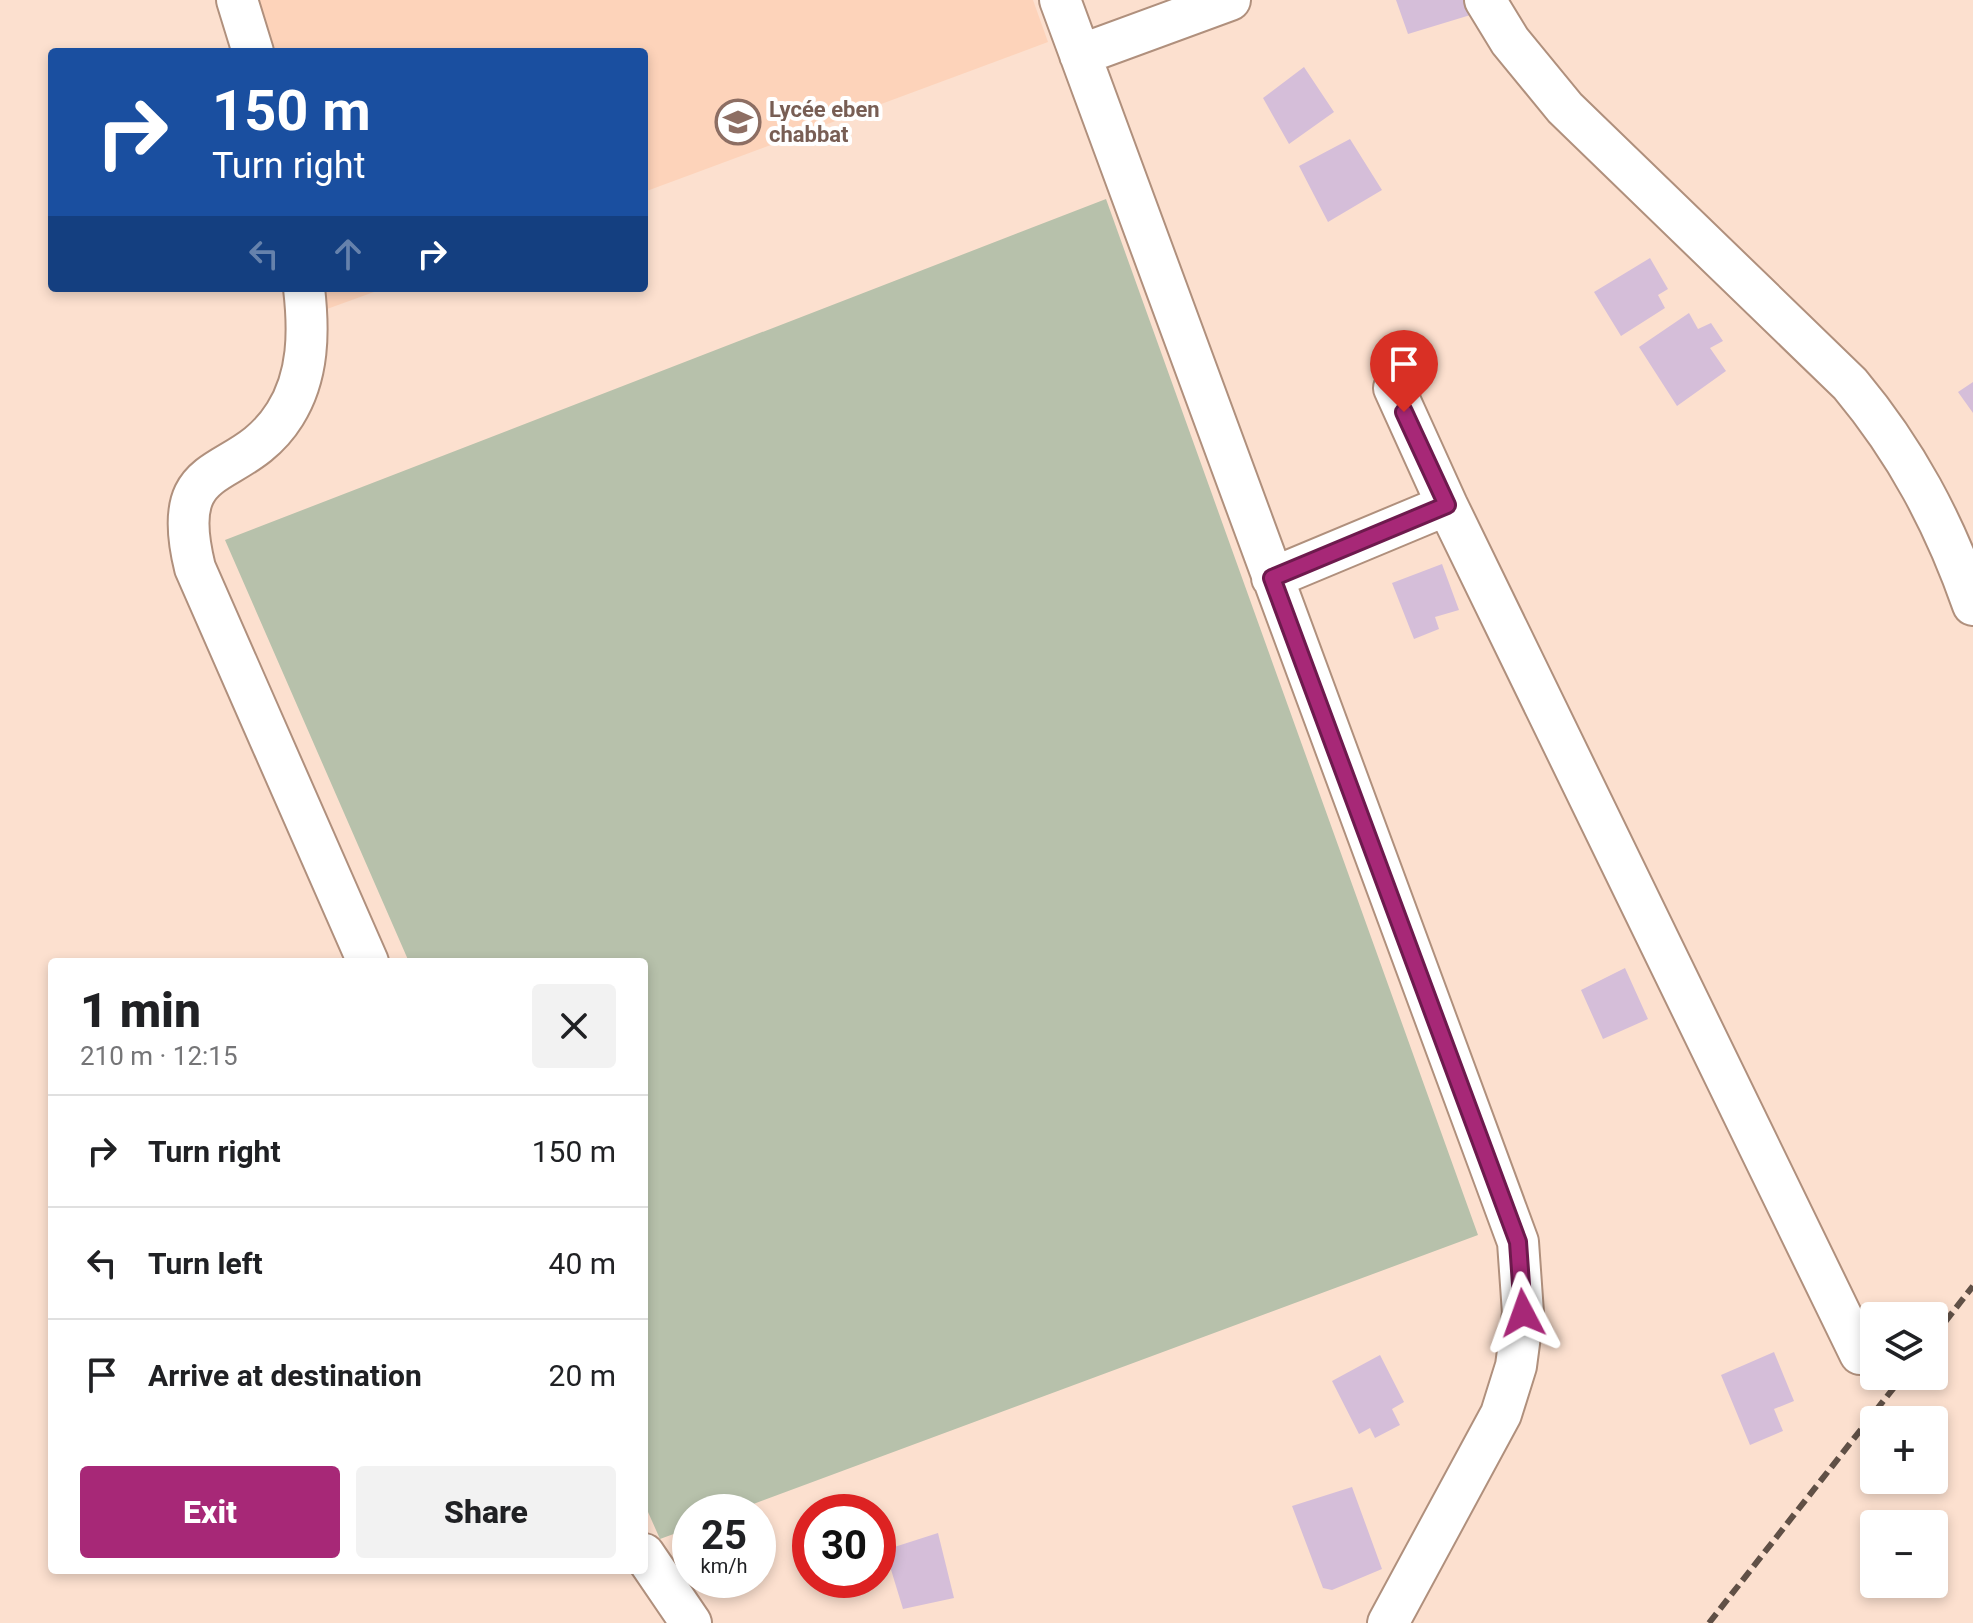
<!DOCTYPE html>
<html lang="en">
<head>
<meta charset="utf-8">
<style>
	body { margin:0; font-family:Roboto,sans-serif; background:#f2f2f2; color:#202124; height:100vh; display:flex; flex-direction:column; font-size:30px; white-space:nowrap }
	* { box-sizing:border-box; margin:0 }
	p { font-size:26px; color:#757577 }
	.icon { flex:none; width:44px; height:44px; fill:none; stroke:currentColor; stroke-width:2; stroke-linecap:round; stroke-linejoin:round }
	.map { position:relative; flex:1; overflow:hidden }
	.side { position:absolute; left:48px; top:958px; width:600px; height:616px; display:flex; flex-direction:column; background:#fff; border-radius:8px; box-shadow:0 4px 12px #0003 }
	.side>* { flex:none }
	.top-card { position:absolute; left:48px; top:48px; width:600px; height:244px; border-radius:8px; box-shadow:0 4px 12px #0003; background:#1a4fa0; color:#fff; overflow:hidden }
	.tools { position:absolute; left:1860px; top:1302px; display:grid; gap:16px }
	.tools a { display:grid; place-items:center; width:88px; height:88px; border-radius:8px; background:#fff; box-shadow:0 4px 12px #0003; font-size:40px }
	.speed { position:absolute; left:672px; top:1494px; display:flex; gap:16px; font-size:40px; font-weight:700; text-align:center }
	.speed>* { display:grid; place-content:center; width:104px; height:104px; border-radius:50%; background:#fff; box-shadow:0 4px 12px #0003; line-height:1 }
	.speed small { font-size:20px; font-weight:400 }
	.speed .limit { border:12px solid #d22; background:#fff; color:#111 }
	.pin { position:absolute; display:grid; place-items:center; width:68px; height:68px; color:#fff; margin:-82px -34px; border-radius:50% 50% 50% 0; rotate:-45deg; box-shadow:0 0 8px #0007 }
	.pin .icon { rotate:45deg }
	.me { position:absolute; width:88px; margin:-44px; rotate:356deg; stroke-linejoin:round; filter:drop-shadow(0 0 6px #0008) }
	.turn { display:flex; align-items:center; gap:28px; height:168px; padding:0 32px; font-size:36px }
	.turn .icon { width:104px; height:104px; stroke-width:2.5 }
	.turn b { display:block; font-size:56px; line-height:68px }
	.lanes { display:flex; align-items:center; height:76px; padding:0 32px; background:#0003; justify-content:center; gap:40px; direction:ltr }
	.lanes .off { opacity:.35 }
	.round { display:grid; place-items:center; flex:none; width:84px; height:84px; border-radius:8px; background:#f2f2f2 }
	.summary { display:flex; align-items:center; justify-content:space-between; height:136px; padding:0 32px }
	h1 { font-size:48px; font-weight:800; line-height:60px }
	.button { display:flex; gap:16px; margin-top:auto; padding:16px 32px }
	.button a { flex:1; height:92px; border-radius:8px; background:#a72877; color:#fff; font-size:32px; font-weight:800; line-height:92px; text-align:center }
	.button a+a { background:#f2f2f2; color:#202124 }
	ul { padding:0; list-style:none }
	li { display:flex; align-items:center; gap:24px; height:112px; padding:0 32px; border-top:2px solid #e0e0e0 }
	li div { flex:1 }
	li b { display:block; font-size:30px }
	li em { font-style:normal }
	.map>svg:first-child { display:block }
</style>
</head>
<body>
<div class="map">
<svg width="1973" height="1623" viewBox="0 0 1973 1623">
	<rect width="100%" height="100%" fill="#fce0cf"/>
	<path fill="#fdd3ba" d="M 227,0 L 1033,0 L 1048,42 L 644,192 L 644,52 L 244,52 Z
		M 320,288 L 385,288 L 327,309 Z"/>
	<path fill="#b7c1ab" d="M 1106,199 L 1478,1235 L 732,1512 L 690,1512 L 690,1528 L 660,1539 L 644,1503 L 644,962 L 409,962 L 225,540 Z"/>
	<path fill="#d5bed9" d="M 1396,0 L 1472,0 L 1477,13 L 1408,34 Z
		M 1304,67 L 1334,112 L 1289,144 L 1263,98 Z
		M 1350,139 L 1382,190 L 1328,222 L 1299,166 Z
		M 1650,258 L 1668,289 L 1658,295 L 1665,308 L 1621,336 L 1594,292 Z
		M 1689,313 L 1698,329 L 1711,323 L 1723,341 L 1710,348 L 1726,371 L 1677,406 L 1639,347 Z
		M 1973,382 L 1973,413 L 1958,392 Z
		M 1442,564 L 1459,610 L 1435,617 L 1439,629 L 1414,639 L 1392,583 Z
		M 1625,968 L 1648,1019 L 1603,1039 L 1581,990 Z
		M 1774,1352 L 1794,1401 L 1774,1409 L 1783,1431 L 1750,1445 L 1721,1375 Z
		M 1380,1355 L 1404,1402 L 1392,1409 L 1400,1425 L 1375,1438 L 1370,1428 L 1359,1434 L 1332,1381 Z
		M 1352,1487 L 1382,1569 L 1332,1590 L 1323,1588 L 1292,1506 Z
		M 938,1533 L 954,1598 L 903,1609 L 885,1550 Z"/>
	<g fill="none" stroke-linecap="round" stroke-linejoin="round">
		<g stroke="#b0907d" stroke-width="44">
			<path id="street" d="M 237,0 L 253,52
				M 1060,0 L 1518,1242 L 1523,1313 L 1516,1366 L 1501,1414 L 1388,1623
				M 1485,0 L 1510,41 L 1565,108 L 1850,384 C 1906,451 1944,522 1973,605
				M 1080,55 L 1230,0
				M 304,288 C 309,331 309,376 285,414 C 240,486 166,451 195,568 L 368,962
				M 1394,388 L 1447,505 L 1860,1354
				M 1272,578 L 1447,505
				M 644,1554 L 691,1623"/>
		</g>
		<use href="#street" stroke="#fff" stroke-width="40"/>
		<path stroke="#605046" stroke-width="6" stroke-dasharray="12 6" stroke-linecap="butt" d="M 1934,1336 L 1973,1286
			M 1709,1623 L 1903,1376"/>
	</g>
	<g fill="none" stroke-linecap="round" stroke-linejoin="round">
		<g stroke="#6d1a4d" stroke-width="20">
			<path id="route" d="M 1404,412 L 1447,505 L 1272,578 L 1518,1242 L 1523,1313"/>
		</g>
		<use href="#route" stroke="#a72877" stroke-width="14"/>
	</g>
	<defs>
		<g id="school-ring" transform="scale(2.3)"><circle r="9.5" fill="#fff" stroke="#8d6e63" stroke-width="1.5"/><path d="M0-5L7-2L0 1L-7-2ZM-4 1L0 2.5L4 1V4Q0 6-4 4Z" fill="#8d6e63"/></g>
	</defs>
	<g fill-rule="evenodd">
		<use href="#school-ring" x="738" y="122"/>
	</g>
	<g text-anchor="middle" stroke-width="8" stroke-linejoin="round" paint-order="stroke">
		<g font-size="22" font-weight="bold" fill="#785e54" stroke="#fff" text-anchor="start">
			<text x="769" y="117">Lycée eben<tspan x="769" dy="25">chabbat</tspan></text>
		</g>
	</g>
</svg>
<div class="tools">
<a><svg class="icon" aria-label="layers" viewBox="0 0 24 24"><path d="M12 4l9 5-9 5-9-5zM3 14l9 5 9-5"/></svg></a>
<a>+</a>
<a>−</a>
</div>
<div class="speed"><div>25<small>km/h</small></div><div class="limit">30</div></div>
<div class="pin" style="left:1404px;top:412px;background:#d93025"><svg class="icon" aria-label="arrive" viewBox="0 0 24 24"><path d="M6 21V4h12l-3 4 3 4H6"/></svg></div>
<svg class="me" style="left:1523px;top:1313px" viewBox="-20 -20 40 40"><path d="M0-17L14 15 0 8-14 15z" fill="#a72877" stroke="#fff" stroke-width="4"/></svg>
<div class="top-card">
<div class="turn"><svg class="icon" aria-label="right" viewBox="0 0 24 24"><path d="M7 20v-9h11M14 6l5 5-5 5"/></svg><div><b>150 m</b>Turn right</div></div>
<div class="lanes"><svg class="icon off" aria-label="left" viewBox="0 0 24 24"><path d="M17 20v-9H6M10 6l-5 5 5 5"/></svg><svg class="icon off" aria-label="ahead" viewBox="0 0 24 24"><path d="M12 20V5M6 11l6-6 6 6"/></svg><svg class="icon" aria-label="right" viewBox="0 0 24 24"><path d="M7 20v-9h11M14 6l5 5-5 5"/></svg></div>
</div>
<section class="side">
<div class="summary"><div><h1>1 min</h1><p>210 m · 12:15</p></div><a class="round"><svg class="icon" aria-label="close" viewBox="0 0 24 24"><path d="M6 6l12 12M18 6L6 18"/></svg></a></div>
<ul>
<li><svg class="icon" aria-label="right" viewBox="0 0 24 24"><path d="M7 20v-9h11M14 6l5 5-5 5"/></svg><div><b>Turn right</b></div><em>150 m</em></li>
<li><svg class="icon" aria-label="left" viewBox="0 0 24 24"><path d="M17 20v-9H6M10 6l-5 5 5 5"/></svg><div><b>Turn left</b></div><em>40 m</em></li>
<li><svg class="icon" aria-label="arrive" viewBox="0 0 24 24"><path d="M6 21V4h12l-3 4 3 4H6"/></svg><div><b>Arrive at destination</b></div><em>20 m</em></li>
</ul>
<div class="button"><a>Exit</a><a>Share</a></div>
</section>
</div>
</body>
</html>
